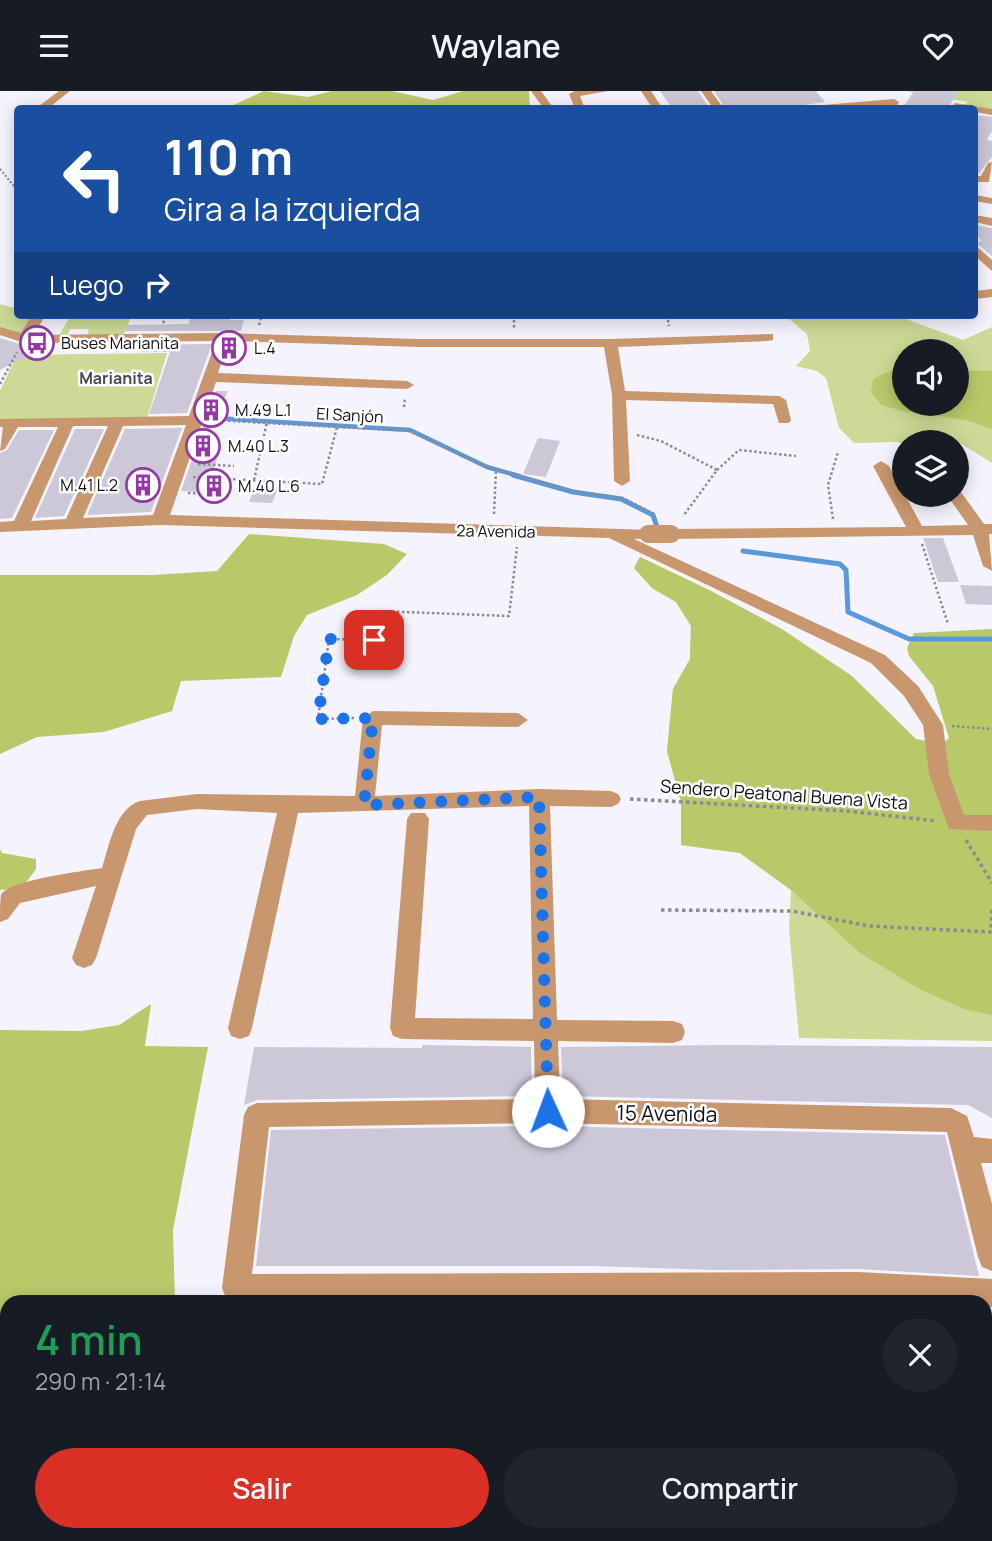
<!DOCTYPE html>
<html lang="es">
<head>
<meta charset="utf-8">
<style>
	body { margin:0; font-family:Manrope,sans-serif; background:#20242c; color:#f1f3f6; height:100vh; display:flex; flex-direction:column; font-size:26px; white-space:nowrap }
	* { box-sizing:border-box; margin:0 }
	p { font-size:23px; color:#9ea1a6 }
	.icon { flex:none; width:38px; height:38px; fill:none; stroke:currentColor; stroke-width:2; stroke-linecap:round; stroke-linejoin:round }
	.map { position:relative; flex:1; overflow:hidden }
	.details { position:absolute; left:0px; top:1204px; width:992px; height:247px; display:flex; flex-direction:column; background:#171b24; border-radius:21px 21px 0 0; box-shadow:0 4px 18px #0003 }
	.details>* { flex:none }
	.top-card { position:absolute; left:14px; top:14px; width:964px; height:214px; border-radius:7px; box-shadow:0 4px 18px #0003; background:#1a4fa0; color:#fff; overflow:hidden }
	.tools { position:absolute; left:892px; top:248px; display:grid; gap:14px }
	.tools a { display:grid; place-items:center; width:77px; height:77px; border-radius:50%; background:#171b24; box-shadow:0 4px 18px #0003; font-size:35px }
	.pin { position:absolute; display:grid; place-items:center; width:60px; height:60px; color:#fff; margin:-30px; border-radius:14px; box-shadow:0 4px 10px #0006 }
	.me { position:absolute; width:77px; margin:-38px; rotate:358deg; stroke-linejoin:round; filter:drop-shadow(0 0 5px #0008) }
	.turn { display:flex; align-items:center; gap:24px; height:147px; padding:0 35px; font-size:32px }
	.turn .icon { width:91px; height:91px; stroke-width:2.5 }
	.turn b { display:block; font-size:49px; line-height:60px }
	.then { display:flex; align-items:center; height:66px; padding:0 35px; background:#0003; gap:14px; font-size:26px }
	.round { display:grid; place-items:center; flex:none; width:74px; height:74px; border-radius:37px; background:#20242c }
	.headline { display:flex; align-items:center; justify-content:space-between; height:119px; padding:0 35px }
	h1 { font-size:42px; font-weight:600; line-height:52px; color:#1e9e55 }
	.cta { display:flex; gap:14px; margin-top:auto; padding:14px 35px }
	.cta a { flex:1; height:80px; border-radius:42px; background:#d93025; color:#fff; font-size:28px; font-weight:600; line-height:80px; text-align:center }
	.cta a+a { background:#20242c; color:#f1f3f6 }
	header { display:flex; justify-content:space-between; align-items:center; height:91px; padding:0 35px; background:#171b24; font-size:32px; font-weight:600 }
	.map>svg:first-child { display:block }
</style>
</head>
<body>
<header><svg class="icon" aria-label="menu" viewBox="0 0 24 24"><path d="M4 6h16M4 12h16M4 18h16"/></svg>Waylane<svg class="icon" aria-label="heart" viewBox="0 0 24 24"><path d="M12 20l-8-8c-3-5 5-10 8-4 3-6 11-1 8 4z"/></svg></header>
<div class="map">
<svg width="992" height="1450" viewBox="0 0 992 1450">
	<rect width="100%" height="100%" fill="#f5f3fd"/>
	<path fill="#ccda95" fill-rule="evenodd" d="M 906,0 L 992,0 L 992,19 L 964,14 L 968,11 Z
		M 0,213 L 17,218 L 18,224 L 37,224 L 23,246 L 0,238 Z
		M 71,224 L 165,224 L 131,226 L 123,245 L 87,245 L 89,238 L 70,238 L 67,246 L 58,246 Z
		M 790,224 L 895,224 L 963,249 L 992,236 L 992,372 L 955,349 L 905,354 L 898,351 L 854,352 L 839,337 L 826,287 L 817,280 L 796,275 L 810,260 L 807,243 L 788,227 ZM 905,261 L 957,261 L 957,313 L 905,313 Z
		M 167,262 L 147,327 L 0,329 L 0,300 L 17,264 Z
		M 640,466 L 711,500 L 782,539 L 992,744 L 992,950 L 799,947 L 789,838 L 791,799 L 740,762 L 681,754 L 681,711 L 667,660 L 673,598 L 690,568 L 691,535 L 676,511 L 652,497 L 634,477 Z"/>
	<path fill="#b9c96a" d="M 264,0 L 308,6 L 332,0 L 392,0 L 433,9 L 463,0 L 529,0 L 530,17 L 227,17 Z
		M 890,280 L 905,280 L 905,313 L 957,313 L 957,280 L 992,280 L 992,338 L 966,329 L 902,320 L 881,314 L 871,301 L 873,288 Z
		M 249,443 L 384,453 L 407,463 L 387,484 L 357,504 L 307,524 L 294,545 L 281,586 L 181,590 L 172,620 L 104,641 L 37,646 L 0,663 L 0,484 L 152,484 L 217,480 Z
		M 640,466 L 711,500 L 782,538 L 852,585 L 916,648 L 942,653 L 949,647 L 933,595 L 909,565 L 907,557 L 914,542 L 992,538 L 992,924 L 967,919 L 921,899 L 860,862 L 791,799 L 740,762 L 681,754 L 681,711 L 667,660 L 673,598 L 690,568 L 691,535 L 676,511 L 652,497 L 634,477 Z
		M 0,758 L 2,762 L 36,768 L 36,778 L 22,797 L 0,799 Z
		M 151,913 L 145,955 L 208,956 L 173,1139 L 175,1211 L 7,1211 L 7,1444 L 354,1444 L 354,1450 L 0,1450 L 0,939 L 82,940 L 119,934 Z"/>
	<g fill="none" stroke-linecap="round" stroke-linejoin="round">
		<path stroke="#5899dd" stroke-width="4.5" d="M 197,326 L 410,339 L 487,376 L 519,385"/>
		<path stroke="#5899dd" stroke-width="5" d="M 513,384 L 573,401 L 621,408 L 653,424 L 658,439
			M 743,460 L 840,473 L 846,479 L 848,521 L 909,548 L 992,548"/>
	</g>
	<path fill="#ccc8d8" d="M 660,0 L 698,0 L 710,18 L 673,18 Z
		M 714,0 L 816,0 L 825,11 L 775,18 L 726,18 Z
		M 914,0 L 959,0 L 947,18 L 902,18 Z
		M 975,24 L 992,26 L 992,40 L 987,49 L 992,50 L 992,66 L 979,82 L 975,82 Z
		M 975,134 L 992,137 L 992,165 L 975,151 L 982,150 L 975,143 Z
		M 192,225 L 231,225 L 230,229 L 244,229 L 241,240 L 125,240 L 127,234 L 188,233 Z
		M 0,247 L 23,254 L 38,259 L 0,279 Z
		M 212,253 L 187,322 L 149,323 L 170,261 L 141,261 L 144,256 L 118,257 L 119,254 Z
		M 216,300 L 228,300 L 205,350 L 218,351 L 214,362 L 219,362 L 206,401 L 181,400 Z
		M 182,337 L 151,421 L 87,424 L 125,338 Z
		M 75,338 L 104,338 L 64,425 L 35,427 Z
		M 19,339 L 54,339 L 12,427 L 0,428 L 0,362 L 7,359 Z
		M 538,347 L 560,350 L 546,386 L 523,383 Z
		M 256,394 L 279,395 L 272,412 L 249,411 Z
		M 923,447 L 943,447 L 959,491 L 938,491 Z
		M 960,494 L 992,495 L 992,514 L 966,513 Z
		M 422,954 L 531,956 L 532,1005 L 257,1009 L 244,1014 L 254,956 L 422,957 Z
		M 725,954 L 992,956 L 992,1027 L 968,1014 L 563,1005 L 561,956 Z
		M 548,1035 L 945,1044 L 979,1185 L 858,1178 L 715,1179 L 594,1175 L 256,1175 L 271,1039 Z"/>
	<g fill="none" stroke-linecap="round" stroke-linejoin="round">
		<path stroke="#8c8a93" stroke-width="2" stroke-dasharray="2 2" stroke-linecap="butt" d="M 0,78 L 18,100"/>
		<path stroke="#8c8a93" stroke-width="2.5" stroke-dasharray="2.5 2.5" stroke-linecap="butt" d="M 514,224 L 514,239
			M 667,224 L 669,235
			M 163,232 L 167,224
			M 259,234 L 262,224
			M 0,293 L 17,261
			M 404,316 L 405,307
			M 213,329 L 409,340 L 487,376 L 574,400 L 623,407 L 654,423
			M 637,344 L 661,350 L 717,379 L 684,424
			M 202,360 L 219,361
			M 198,373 L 234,375
			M 717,379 L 739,359 L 796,365
			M 193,386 L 322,393 L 337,336
			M 254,389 L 267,331
			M 188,402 L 212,403
			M 494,423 L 496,378
			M 833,428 L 828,394 L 838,361
			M 922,453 L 948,533
			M 354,627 L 318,628 L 329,548 L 374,549 L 378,520 L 509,525 L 517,456
			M 952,635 L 992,638"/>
		<path stroke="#8c8a93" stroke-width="3.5" stroke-dasharray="3.5 3.5" stroke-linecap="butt" d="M 630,708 L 846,720 L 937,730
			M 966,749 L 992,792
			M 661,819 L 792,820 L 869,835 L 991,841 L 992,816"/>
		<path fill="#c9976e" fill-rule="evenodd" d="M 59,0 L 70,0 L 47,18 L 35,18 Z
			M 531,0 L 541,0 L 554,18 L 544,18 Z
			M 608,0 L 580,5 L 585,18 L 575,18 L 569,3 L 575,0 Z
			M 641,0 L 651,0 L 663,18 L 653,18 Z
			M 701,0 L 711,0 L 724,18 L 714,18 Z
			M 894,8 L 899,11 L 895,18 L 885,18 L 887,14 L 777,18 Z
			M 955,12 L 992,18 L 992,24 L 975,21 L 975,18 L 951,17 Z
			M 992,71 L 989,91 L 975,91 L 975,85 L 981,85 L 988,72 Z
			M 975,104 L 992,107 L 992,113 L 975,110 Z
			M 975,124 L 992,127 L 992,135 L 975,131 Z
			M 975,154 L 992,169 L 992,180 L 975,165 Z
			M 992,198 L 992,206 L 975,208 L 975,200 Z
			M 32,224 L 46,224 L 33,244 L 224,242 L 418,248 L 610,248 L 773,243 L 773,249 L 768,250 L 618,256 L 625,300 L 779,305 L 786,309 L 791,329 L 789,332 L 779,332 L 773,313 L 626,309 L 630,390 L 622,395 L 614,390 L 612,304 L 604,256 L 418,256 L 229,250 L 218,282 L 407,290 L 414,294 L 407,298 L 216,291 L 170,424 L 654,439 L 654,447 L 634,448 L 885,564 L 918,595 L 943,634 L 949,683 L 964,724 L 992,724 L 992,740 L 949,738 L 929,683 L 923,634 L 904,605 L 871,572 L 609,447 L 160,434 L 0,441 L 0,431 L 14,430 L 58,336 L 18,336 L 5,358 L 0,360 L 3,336 L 0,336 L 0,328 L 189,325 L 216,250 L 24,252 L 0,244 L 0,236 L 21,242 ZM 186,334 L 153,424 L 83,427 L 123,335 ZM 73,335 L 108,335 L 66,428 L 31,430 Z
			M 881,370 L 889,375 L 922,435 L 968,434 L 947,404 L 957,404 L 957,400 L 961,401 L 984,433 L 992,433 L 992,443 L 989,443 L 992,480 L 983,475 L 973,444 L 671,448 L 663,443 L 671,438 L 906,436 L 873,375 Z
			M 373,620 L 518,622 L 528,629 L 518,636 L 382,634 L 375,705 L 539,698 L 611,700 L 618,703 L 621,708 L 618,713 L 611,716 L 550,715 L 557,929 L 673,930 L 682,933 L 685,941 L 682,949 L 673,952 L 558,950 L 560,1008 L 951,1017 L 967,1025 L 974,1046 L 992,1048 L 992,1072 L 981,1072 L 992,1113 L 992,1180 L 982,1176 L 978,1166 L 947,1041 L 548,1032 L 269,1036 L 252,1183 L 858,1181 L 992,1188 L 992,1216 L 985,1216 L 985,1211 L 236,1211 L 226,1207 L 222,1197 L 244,1024 L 248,1016 L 257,1012 L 535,1008 L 534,950 L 402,948 L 393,945 L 390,937 L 407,728 L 411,722 L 425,722 L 429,728 L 415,927 L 533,928 L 529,715 L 298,722 L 252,937 L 249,945 L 240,948 L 231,945 L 228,937 L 277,722 L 197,718 L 147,724 L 136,738 L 96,867 L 92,874 L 84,877 L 76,874 L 72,867 L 96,795 L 20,812 L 8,828 L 0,831 C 0,823 0,810 1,804 C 8,789 84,780 102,777 C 109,755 115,718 140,710 L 197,703 L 355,705 L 363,627 Z
			M 992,1405 L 992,1450 L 973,1450 L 970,1444 L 985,1444 L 985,1408 Z
			M 718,1444 L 751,1444 L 749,1450 L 716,1450 Z"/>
		<path stroke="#c9976e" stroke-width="18" d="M 648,443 L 671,443"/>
	</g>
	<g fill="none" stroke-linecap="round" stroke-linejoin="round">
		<path stroke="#1a73e8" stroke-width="12" stroke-dasharray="0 21.6" d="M 374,549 L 329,548 L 318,628 L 373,627 L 364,714 L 539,706 L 548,1020"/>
	</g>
	<defs>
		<g id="bus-ring" transform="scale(1.75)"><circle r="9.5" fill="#fff" stroke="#9438a2" stroke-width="1.5"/><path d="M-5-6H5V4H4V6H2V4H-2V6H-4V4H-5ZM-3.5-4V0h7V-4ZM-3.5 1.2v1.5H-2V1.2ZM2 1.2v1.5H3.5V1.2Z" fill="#9438a2"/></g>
		<g id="building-ring" transform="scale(1.75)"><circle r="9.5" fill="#fff" stroke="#9438a2" stroke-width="1.5"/><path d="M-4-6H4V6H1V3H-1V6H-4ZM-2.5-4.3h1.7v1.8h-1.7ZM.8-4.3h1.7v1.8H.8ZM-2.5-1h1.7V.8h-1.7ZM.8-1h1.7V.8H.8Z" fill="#9438a2"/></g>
	</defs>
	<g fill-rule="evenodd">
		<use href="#bus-ring" x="37" y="252"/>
		<use href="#building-ring" x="229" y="257"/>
		<use href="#building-ring" x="211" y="319"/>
		<use href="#building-ring" x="203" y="355"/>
		<use href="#building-ring" x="143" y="394"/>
		<use href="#building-ring" x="214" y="395"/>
	</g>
	<g text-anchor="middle" stroke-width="5" stroke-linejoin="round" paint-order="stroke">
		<g font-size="16" fill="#100e14" stroke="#fff" text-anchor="start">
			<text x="61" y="258">Buses Marianita</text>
			<text x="254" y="263">L.4</text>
			<text x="235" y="325">M.49 L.1</text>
			<text x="228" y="361">M.40 L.3</text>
			<text x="118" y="400" text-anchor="end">M.41 L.2</text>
			<text x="238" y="401">M.40 L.6</text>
		</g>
		<g font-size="16" font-weight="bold" fill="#494653" stroke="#fff">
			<text x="116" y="293">Marianita</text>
		</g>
		<g font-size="16" fill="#100e14" stroke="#fff">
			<text transform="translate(350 324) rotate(3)" y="6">El Sanjón</text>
			<text transform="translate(496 440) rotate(1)" y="6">2a Avenida</text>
		</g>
		<g font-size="18" fill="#100e14" stroke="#fff">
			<text transform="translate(784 704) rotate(4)" y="6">Sendero Peatonal Buena Vista</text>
		</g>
		<g font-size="21" fill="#100e14" stroke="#fff">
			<text transform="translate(667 1023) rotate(1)" y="7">15 Avenida</text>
		</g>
	</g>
</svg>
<div class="tools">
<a><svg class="icon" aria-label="sound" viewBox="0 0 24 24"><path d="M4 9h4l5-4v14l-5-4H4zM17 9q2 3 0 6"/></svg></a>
<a><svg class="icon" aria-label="layers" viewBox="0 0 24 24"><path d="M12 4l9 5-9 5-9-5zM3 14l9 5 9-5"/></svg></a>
</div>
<div class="pin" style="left:374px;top:549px;background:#d93025"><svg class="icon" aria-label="arrive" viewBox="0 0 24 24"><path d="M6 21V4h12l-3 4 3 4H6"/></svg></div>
<svg class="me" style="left:548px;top:1020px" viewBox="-20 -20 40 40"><circle r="19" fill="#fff"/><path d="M0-13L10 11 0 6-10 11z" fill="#1a73e8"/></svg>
<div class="top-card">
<div class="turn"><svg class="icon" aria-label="left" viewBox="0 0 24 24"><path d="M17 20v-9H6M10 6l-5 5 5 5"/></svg><div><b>110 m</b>Gira a la izquierda</div></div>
<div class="then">Luego<svg class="icon" aria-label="right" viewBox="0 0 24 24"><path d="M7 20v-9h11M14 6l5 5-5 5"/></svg></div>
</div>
<section class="details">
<div class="headline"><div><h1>4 min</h1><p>290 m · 21:14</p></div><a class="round"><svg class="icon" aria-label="close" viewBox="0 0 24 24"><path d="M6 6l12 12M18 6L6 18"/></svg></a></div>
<div class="cta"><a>Salir</a><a>Compartir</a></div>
</section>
</div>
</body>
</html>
